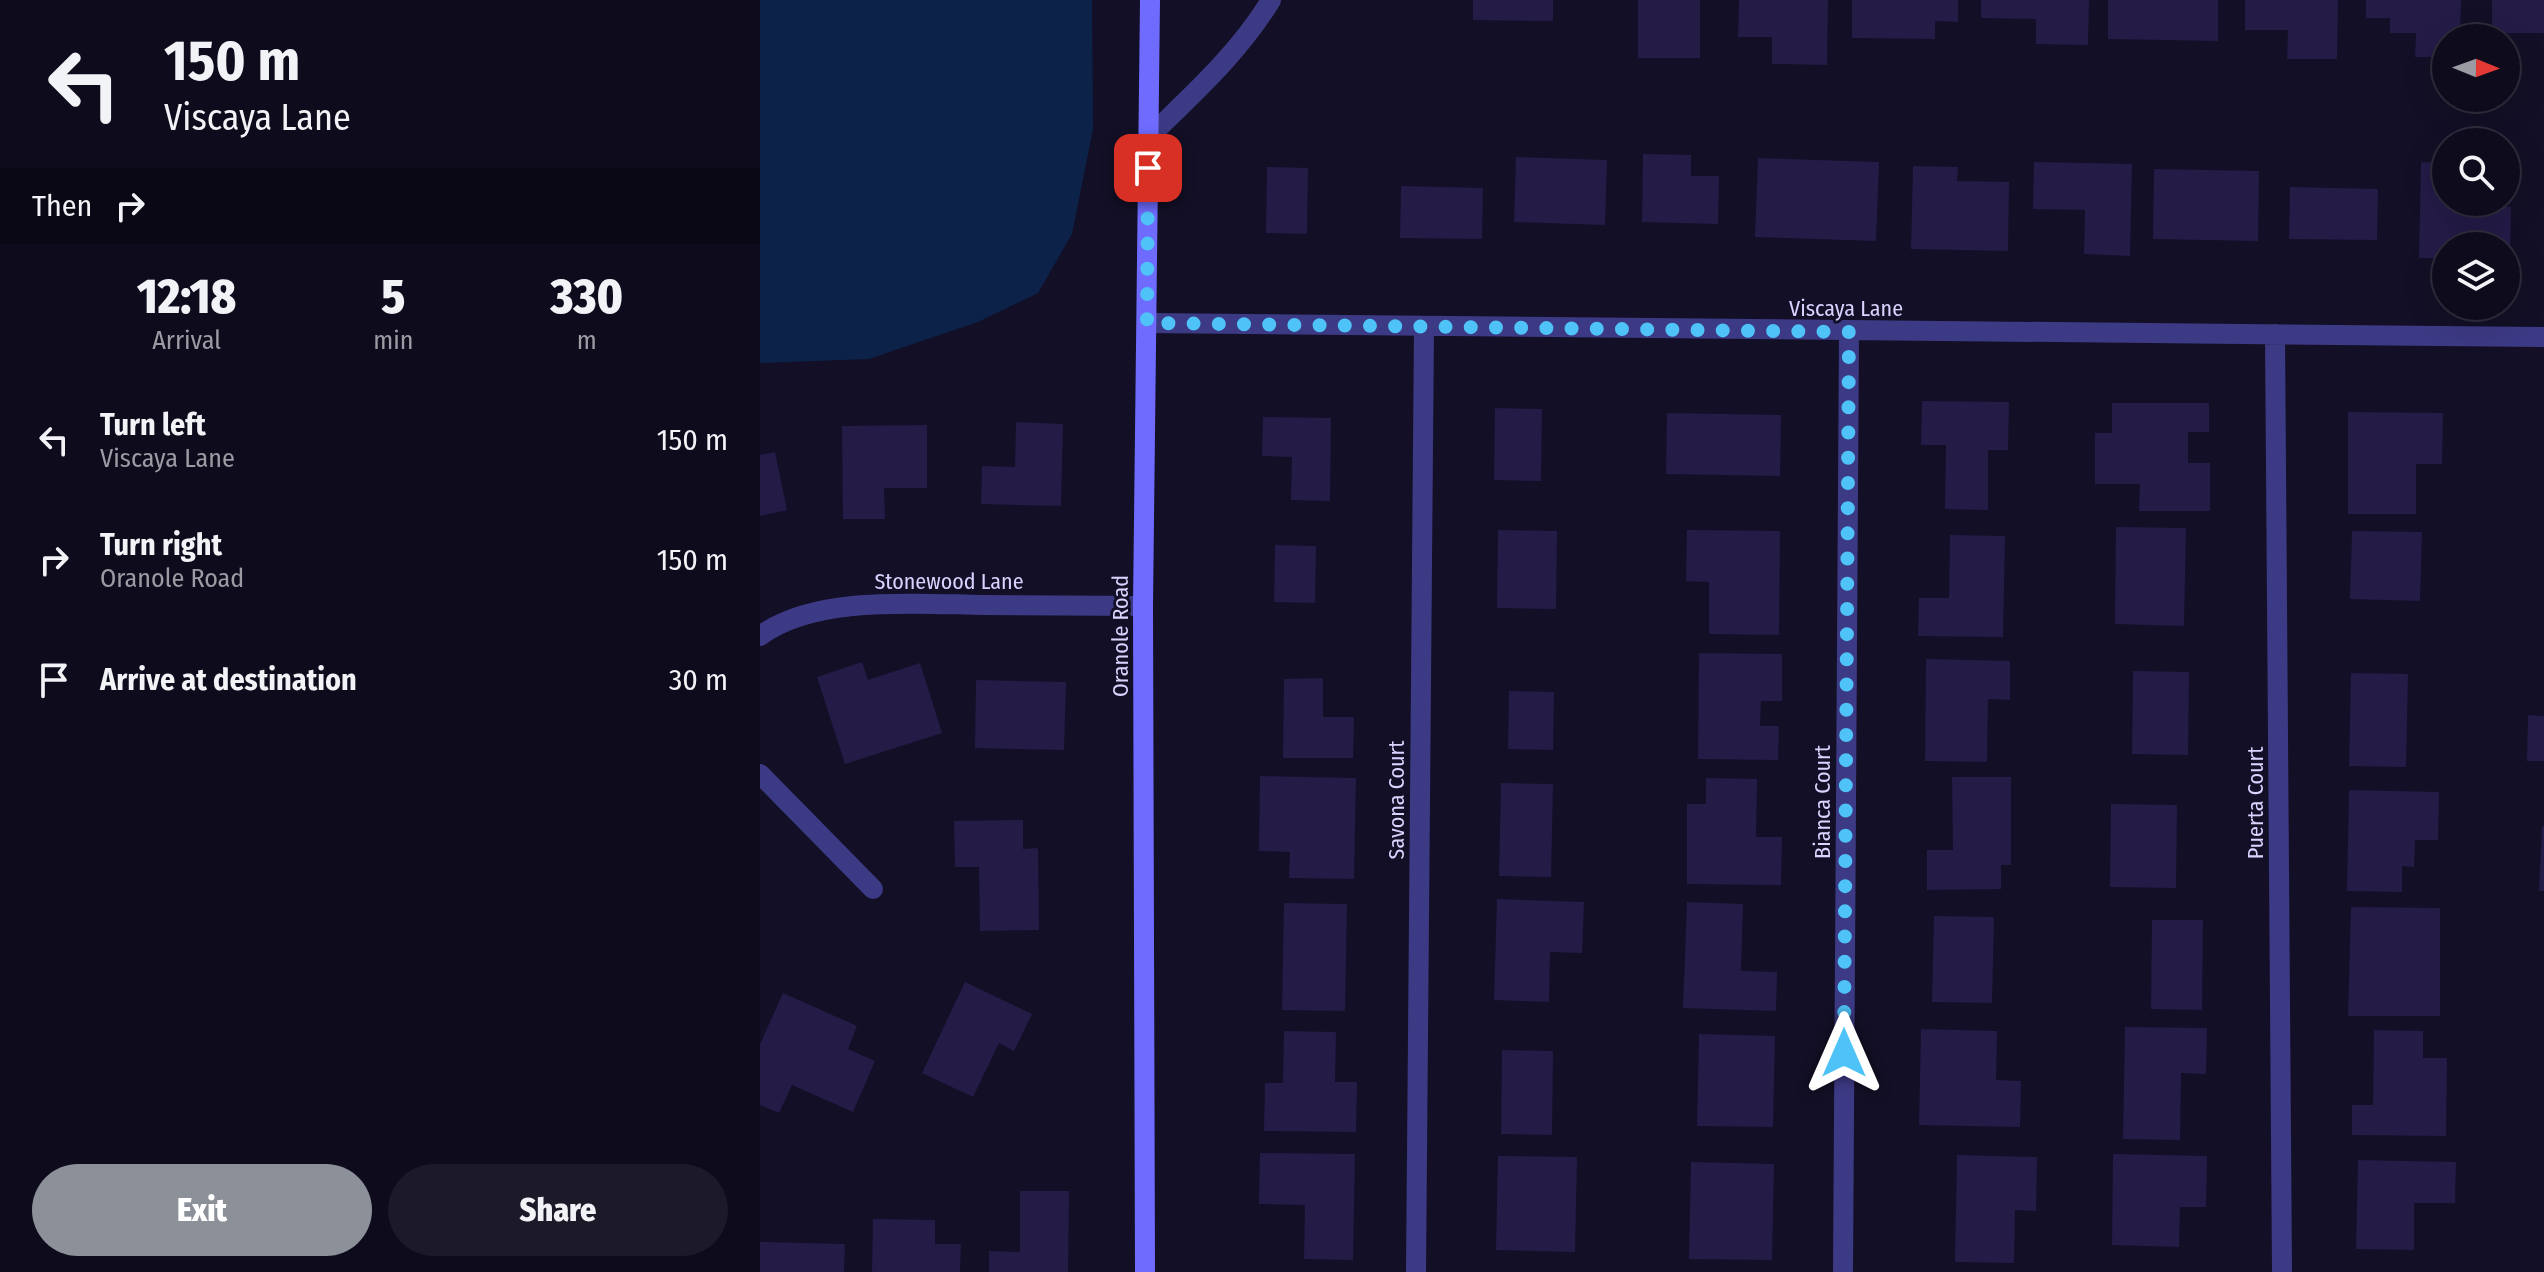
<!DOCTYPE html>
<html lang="en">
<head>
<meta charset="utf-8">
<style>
	body { margin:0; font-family:"Fira Sans Condensed",sans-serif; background:#1c1929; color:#f1f3f6; height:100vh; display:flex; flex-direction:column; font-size:30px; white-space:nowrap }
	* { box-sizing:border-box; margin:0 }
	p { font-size:26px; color:#9b9ba3 }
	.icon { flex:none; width:44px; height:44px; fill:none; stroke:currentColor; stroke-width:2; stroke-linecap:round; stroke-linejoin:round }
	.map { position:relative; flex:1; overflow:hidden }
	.sheet { display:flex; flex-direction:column; background:#0e0b1c; width:760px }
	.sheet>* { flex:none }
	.banner { background:#0e0b1c; color:#f1f3f6; overflow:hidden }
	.needle { width:52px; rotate:91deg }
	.controls { position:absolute; left:1672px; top:24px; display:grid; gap:16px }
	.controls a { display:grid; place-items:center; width:88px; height:88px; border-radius:50%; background:#0e0b1c; box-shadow:0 8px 32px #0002,0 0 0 2px #2e2b3b; font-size:40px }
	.pin { position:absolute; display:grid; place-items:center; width:68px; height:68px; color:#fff; margin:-34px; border-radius:16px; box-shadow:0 4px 12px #0006 }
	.me { position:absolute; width:88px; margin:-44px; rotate:0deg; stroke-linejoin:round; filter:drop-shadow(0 0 6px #0008) }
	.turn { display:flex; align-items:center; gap:28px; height:168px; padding:0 32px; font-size:36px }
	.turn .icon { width:104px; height:104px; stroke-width:2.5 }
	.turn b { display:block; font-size:56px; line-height:68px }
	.then { display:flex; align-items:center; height:76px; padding:0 32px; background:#0003; gap:16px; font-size:30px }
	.eta { display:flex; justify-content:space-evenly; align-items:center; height:136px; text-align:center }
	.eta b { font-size:48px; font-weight:800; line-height:56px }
	.primary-button { display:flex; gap:16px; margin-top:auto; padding:16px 32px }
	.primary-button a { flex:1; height:92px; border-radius:48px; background:#8c9099; color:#fff; font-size:32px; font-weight:800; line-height:92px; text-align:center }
	.primary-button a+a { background:#1c1929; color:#f1f3f6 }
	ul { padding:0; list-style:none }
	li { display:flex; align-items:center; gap:24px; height:120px; padding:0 32px }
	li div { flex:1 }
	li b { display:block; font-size:30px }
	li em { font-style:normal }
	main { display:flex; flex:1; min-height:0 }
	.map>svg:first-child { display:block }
</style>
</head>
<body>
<main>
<section class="sheet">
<div class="banner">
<div class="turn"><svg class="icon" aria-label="left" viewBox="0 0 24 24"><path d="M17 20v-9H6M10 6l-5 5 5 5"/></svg><div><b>150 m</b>Viscaya Lane</div></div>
<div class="then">Then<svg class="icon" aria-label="right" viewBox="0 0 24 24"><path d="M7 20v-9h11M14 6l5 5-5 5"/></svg></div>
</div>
<div class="eta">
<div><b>12:18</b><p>Arrival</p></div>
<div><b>5</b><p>min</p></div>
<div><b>330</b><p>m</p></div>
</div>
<ul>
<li><svg class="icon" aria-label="left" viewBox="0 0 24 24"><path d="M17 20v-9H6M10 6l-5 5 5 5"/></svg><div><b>Turn left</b><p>Viscaya Lane</p></div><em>150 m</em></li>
<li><svg class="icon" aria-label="right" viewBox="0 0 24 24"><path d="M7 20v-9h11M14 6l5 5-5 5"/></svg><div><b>Turn right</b><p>Oranole Road</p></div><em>150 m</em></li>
<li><svg class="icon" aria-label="arrive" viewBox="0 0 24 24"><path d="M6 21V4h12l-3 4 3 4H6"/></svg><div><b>Arrive at destination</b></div><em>30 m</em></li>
</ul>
<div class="primary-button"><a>Exit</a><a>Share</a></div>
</section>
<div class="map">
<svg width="1784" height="1272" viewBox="0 0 1784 1272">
	<rect width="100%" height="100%" fill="#130f26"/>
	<path fill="#0c2248" d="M 0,0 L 332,0 L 333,129 L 312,234 L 278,293 L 218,322 L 109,359 L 0,363 Z"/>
	<path fill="#241b47" d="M 713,0 L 793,0 L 793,21 L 713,20 Z
		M 878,0 L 940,0 L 940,58 L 878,58 Z
		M 979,0 L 1068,0 L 1067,65 L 1012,64 L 1012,37 L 978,37 Z
		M 1092,0 L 1198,0 L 1198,22 L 1175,21 L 1175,39 L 1092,38 Z
		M 1221,0 L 1329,0 L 1328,45 L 1276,44 L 1276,19 L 1221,18 Z
		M 1348,0 L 1458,0 L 1458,41 L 1348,39 Z
		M 1485,0 L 1578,0 L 1577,59 L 1527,59 L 1528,30 L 1485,30 Z
		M 1606,0 L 1701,0 L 1700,38 L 1686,38 L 1686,57 L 1655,57 L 1656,33 L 1630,33 L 1630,18 L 1606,18 Z
		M 1732,0 L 1784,0 L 1784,33 L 1732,33 Z
		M 883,154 L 931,155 L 931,176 L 959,176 L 958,224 L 882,222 Z
		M 756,157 L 847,160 L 845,225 L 754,222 Z
		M 998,158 L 1119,162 L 1116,241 L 995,237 Z
		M 1274,162 L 1372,164 L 1370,256 L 1324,254 L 1325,210 L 1273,209 Z
		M 1661,162 L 1686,163 L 1686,202 L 1751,207 L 1750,260 L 1746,260 L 1746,246 L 1686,246 L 1686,258 L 1659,258 Z
		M 1153,166 L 1198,167 L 1197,181 L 1249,182 L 1248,251 L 1151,249 Z
		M 507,167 L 548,168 L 547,234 L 506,233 Z
		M 1394,169 L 1499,171 L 1498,241 L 1393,239 Z
		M 641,186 L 723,188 L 722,239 L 640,238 Z
		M 1530,187 L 1618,189 L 1617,240 L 1529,239 Z
		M 1162,401 L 1249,402 L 1248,450 L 1228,450 L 1228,510 L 1185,509 L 1186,445 L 1161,445 Z
		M 1352,403 L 1449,403 L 1449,432 L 1428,432 L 1428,463 L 1450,463 L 1450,511 L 1379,511 L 1380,484 L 1335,484 L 1335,433 L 1352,433 Z
		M 735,408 L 782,409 L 781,481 L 734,480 Z
		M 1588,412 L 1683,413 L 1682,464 L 1656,464 L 1656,514 L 1588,514 Z
		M 907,413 L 1021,415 L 1020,476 L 906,474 Z
		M 503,417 L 571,418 L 570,501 L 531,500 L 532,457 L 502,456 Z
		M 256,422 L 303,424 L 301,506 L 221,504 L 222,466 L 255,467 Z
		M 167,425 L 167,488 L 124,488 L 125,519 L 83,519 L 82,426 Z
		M 15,452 L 27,510 L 0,516 L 0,455 Z
		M 1356,527 L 1426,528 L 1424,626 L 1355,624 Z
		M 738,530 L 797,531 L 796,609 L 737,608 Z
		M 927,530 L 1020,531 L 1019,635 L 949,634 L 949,582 L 926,581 Z
		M 1592,531 L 1662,532 L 1660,601 L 1590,599 Z
		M 1190,535 L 1245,536 L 1243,637 L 1158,636 L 1159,598 L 1189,598 Z
		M 515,545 L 556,546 L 555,603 L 514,602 Z
		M 939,653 L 1022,654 L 1022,701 L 1001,701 L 1000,726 L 1019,726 L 1018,760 L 938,759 Z
		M 1166,659 L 1250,661 L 1250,700 L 1228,699 L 1227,762 L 1165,761 Z
		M 102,662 L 108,680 L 160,663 L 182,733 L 85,764 L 57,677 Z
		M 1373,671 L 1429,672 L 1428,755 L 1372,754 Z
		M 1591,673 L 1648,674 L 1646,767 L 1589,766 Z
		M 563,678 L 563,717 L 594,717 L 593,758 L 523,758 L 524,679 Z
		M 216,680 L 306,682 L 304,750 L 215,748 Z
		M 749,691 L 794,692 L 793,750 L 748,749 Z
		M 1768,715 L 1784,716 L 1784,761 L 1767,761 Z
		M 500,776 L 596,778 L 594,879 L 529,878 L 530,852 L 499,851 Z
		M 1192,777 L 1251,777 L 1251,865 L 1241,865 L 1241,889 L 1167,890 L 1167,850 L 1193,850 Z
		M 946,778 L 997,779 L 996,837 L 1022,837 L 1021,885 L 927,884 L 927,804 L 946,804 Z
		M 741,783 L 793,784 L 791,877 L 739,876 Z
		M 1589,790 L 1679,792 L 1678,840 L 1655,840 L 1654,867 L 1642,866 L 1642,892 L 1587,891 Z
		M 1351,804 L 1417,805 L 1416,888 L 1350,887 Z
		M 263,820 L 263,849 L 278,848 L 279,930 L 220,931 L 219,867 L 195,867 L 194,821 Z
		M 1782,826 L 1784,826 L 1784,891 L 1779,891 Z
		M 737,899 L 824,902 L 822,953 L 790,952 L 789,1002 L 734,1000 Z
		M 927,902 L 983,904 L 981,971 L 1017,972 L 1016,1011 L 923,1008 Z
		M 524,903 L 587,904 L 585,1011 L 522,1010 Z
		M 1591,907 L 1680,908 L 1680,1016 L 1588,1016 Z
		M 1174,916 L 1234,917 L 1232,1003 L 1172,1002 Z
		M 1392,920 L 1443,920 L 1442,1010 L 1391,1009 Z
		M 205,982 L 272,1014 L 254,1051 L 239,1043 L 213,1097 L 162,1073 Z
		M 23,993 L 97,1026 L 88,1049 L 115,1061 L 93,1112 L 32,1085 L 19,1113 L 0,1105 L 0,1044 Z
		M 1365,1027 L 1447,1028 L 1446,1074 L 1421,1073 L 1420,1140 L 1363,1139 Z
		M 1161,1029 L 1237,1031 L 1236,1080 L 1261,1081 L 1260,1127 L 1159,1125 Z
		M 1614,1030 L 1663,1031 L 1663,1058 L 1687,1058 L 1686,1136 L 1592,1135 L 1592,1105 L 1613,1105 Z
		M 524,1031 L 576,1032 L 575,1082 L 597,1082 L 596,1132 L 504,1131 L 505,1083 L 523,1083 Z
		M 939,1034 L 1015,1036 L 1013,1127 L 937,1126 Z
		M 742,1050 L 793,1051 L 792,1135 L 741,1134 Z
		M 500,1153 L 595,1154 L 593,1260 L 544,1259 L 545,1205 L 499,1204 Z
		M 1353,1154 L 1447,1156 L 1446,1207 L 1420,1207 L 1419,1247 L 1352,1245 Z
		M 1197,1155 L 1277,1157 L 1276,1211 L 1255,1210 L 1254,1263 L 1195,1262 Z
		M 738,1156 L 817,1157 L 815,1252 L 736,1250 Z
		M 1598,1160 L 1696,1162 L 1695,1203 L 1654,1203 L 1654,1250 L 1596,1249 Z
		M 931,1162 L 1014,1164 L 1012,1260 L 929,1259 Z
		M 260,1191 L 309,1191 L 308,1272 L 229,1272 L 229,1251 L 260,1252 Z
		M 113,1219 L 175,1220 L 175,1244 L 201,1244 L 200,1272 L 112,1272 Z
		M 0,1242 L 85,1244 L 84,1272 L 0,1272 Z"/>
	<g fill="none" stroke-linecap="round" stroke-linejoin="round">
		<path stroke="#3d3a85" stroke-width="20" d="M 389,137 C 433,94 479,53 511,0
			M 387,323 L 1784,337
			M 1515,334 L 1522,1272
			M 0,636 C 55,595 157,604 223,605 C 276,605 330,606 383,606
			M 0,774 L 113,889
			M 656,1272 L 664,327
			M 1083,1272 L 1089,332"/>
		<path stroke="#6f6bff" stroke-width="20" d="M 385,1272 L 383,606 L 390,0"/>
	</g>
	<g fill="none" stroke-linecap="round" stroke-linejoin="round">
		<path stroke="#4fc3f7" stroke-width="14" stroke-dasharray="0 25.2" d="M 388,168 L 387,323 L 1089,332 L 1084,1053"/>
	</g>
	<g text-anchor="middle" stroke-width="6" stroke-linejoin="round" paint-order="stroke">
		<g font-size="22" fill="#d9d4ff" stroke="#130f26">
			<text x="1086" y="316">Viscaya Lane</text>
			<text x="189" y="589">Stonewood Lane</text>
			<text transform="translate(360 636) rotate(-90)" y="8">Oranole Road</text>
			<text transform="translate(636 800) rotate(-90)" y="8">Savona Court</text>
			<text transform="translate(1062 802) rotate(-90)" y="8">Bianca Court</text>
			<text transform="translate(1495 803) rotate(-90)" y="8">Puerta Court</text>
		</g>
	</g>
</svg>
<div class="controls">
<a><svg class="needle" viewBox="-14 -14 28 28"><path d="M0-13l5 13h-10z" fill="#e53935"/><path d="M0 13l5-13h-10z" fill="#9b9ba3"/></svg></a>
<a><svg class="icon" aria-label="search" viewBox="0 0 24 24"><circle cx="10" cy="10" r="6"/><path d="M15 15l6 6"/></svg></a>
<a><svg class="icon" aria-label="layers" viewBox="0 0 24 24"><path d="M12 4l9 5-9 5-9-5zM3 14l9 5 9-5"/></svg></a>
</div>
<div class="pin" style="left:388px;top:168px;background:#d93025"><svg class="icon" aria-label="arrive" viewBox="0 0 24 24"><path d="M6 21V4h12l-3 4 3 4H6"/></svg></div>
<svg class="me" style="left:1084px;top:1053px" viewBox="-20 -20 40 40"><path d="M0-17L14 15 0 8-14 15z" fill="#4fc3f7" stroke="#fff" stroke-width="4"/></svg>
</div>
</main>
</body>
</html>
